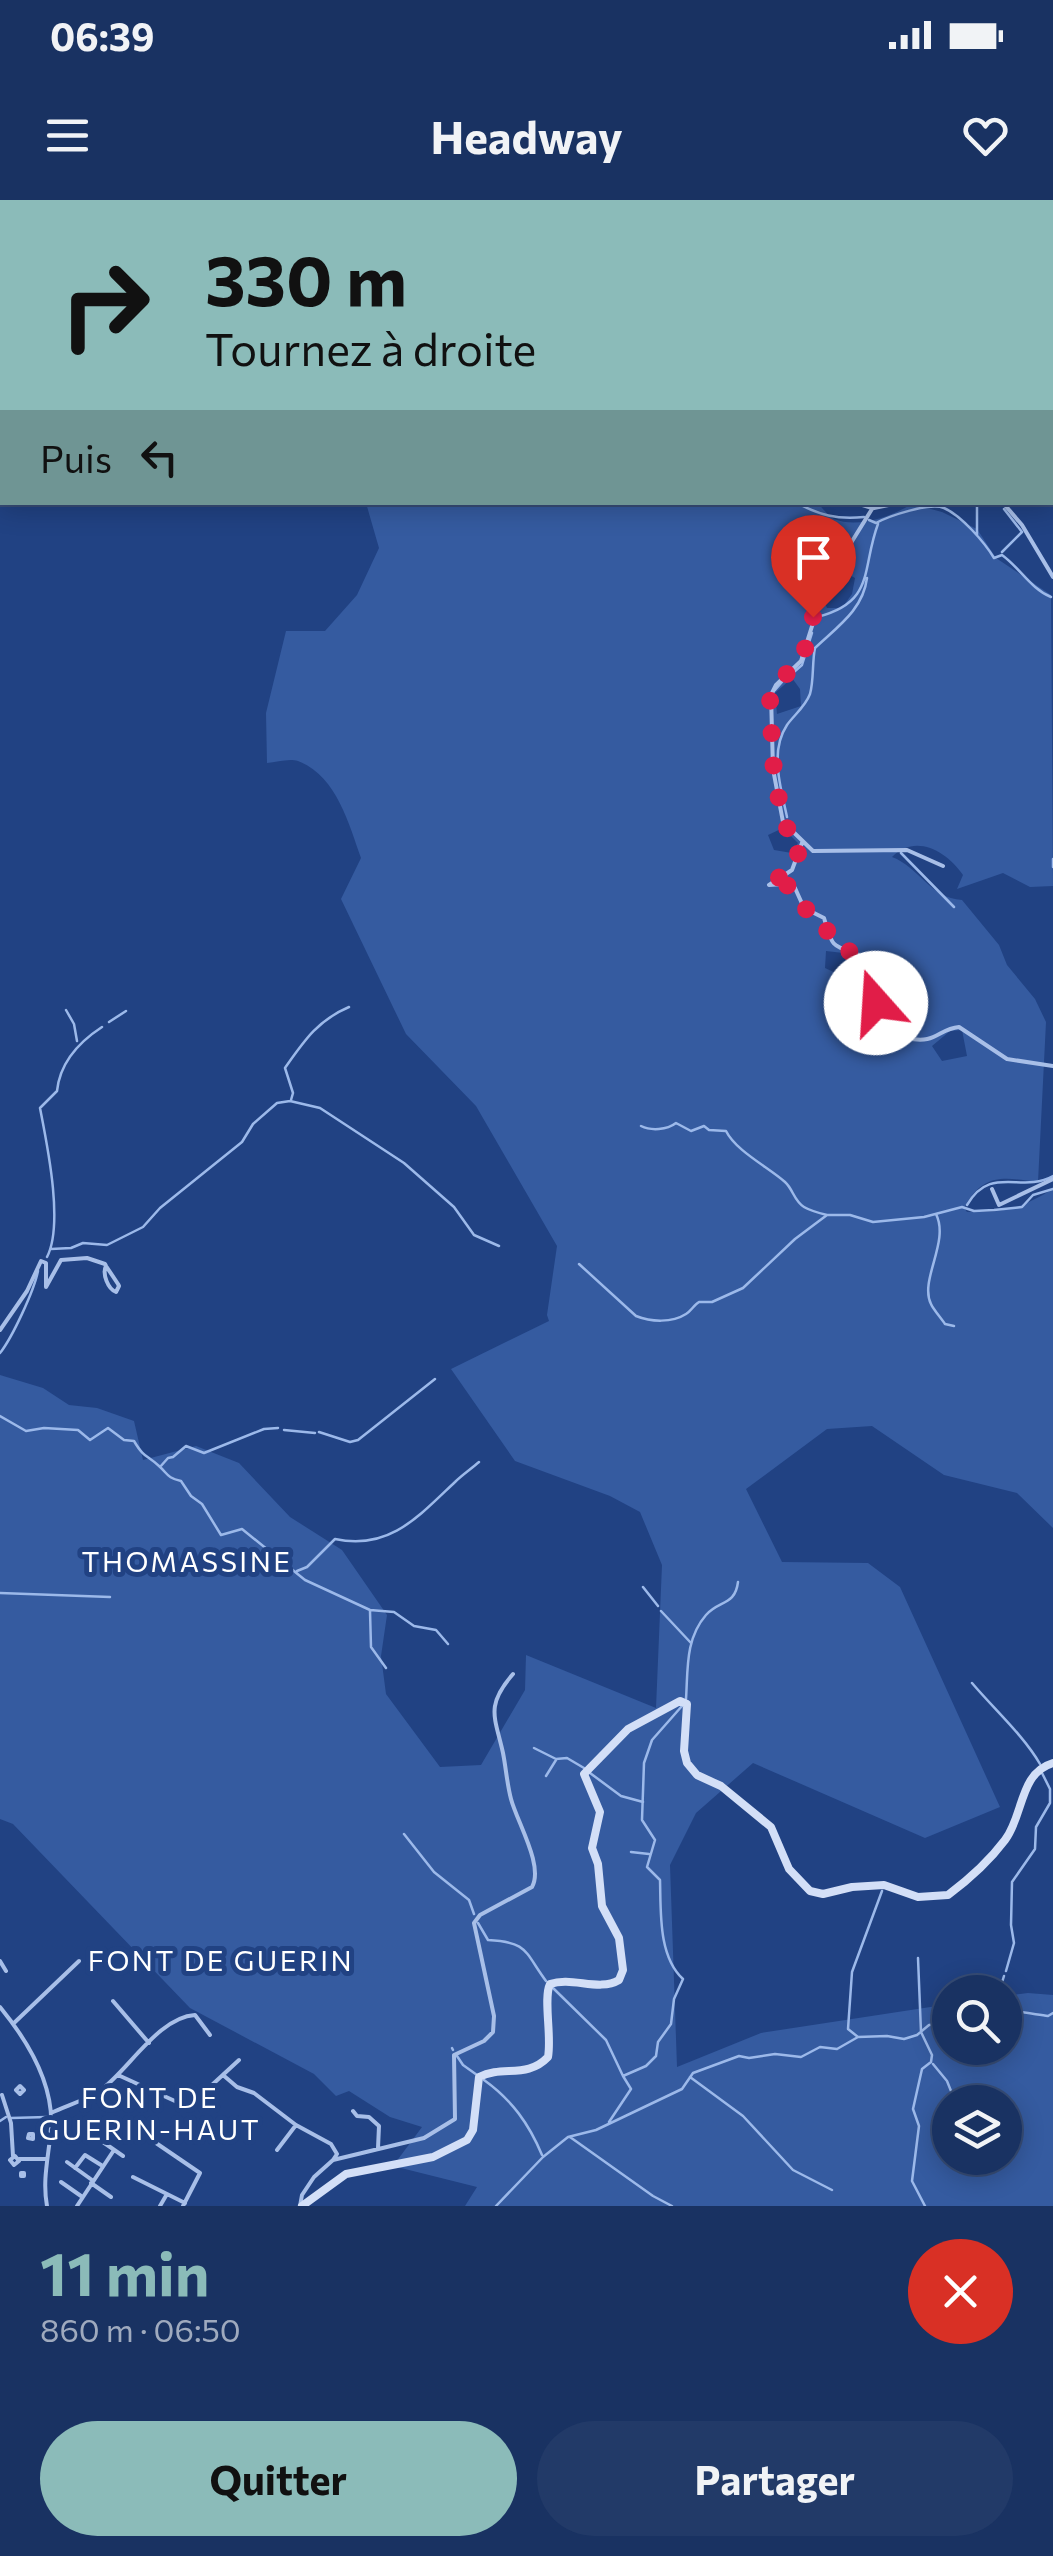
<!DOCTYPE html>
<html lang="fr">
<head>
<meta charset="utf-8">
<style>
	body { margin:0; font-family:Commissioner,sans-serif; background:#223a68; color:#f1f3f6; height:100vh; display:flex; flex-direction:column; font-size:38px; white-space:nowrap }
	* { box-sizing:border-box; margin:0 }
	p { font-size:32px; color:#9faabe }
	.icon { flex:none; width:55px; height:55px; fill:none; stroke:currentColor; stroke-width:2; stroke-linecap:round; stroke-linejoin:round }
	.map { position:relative; height:2006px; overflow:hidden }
	.panel { display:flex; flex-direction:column; background:#193262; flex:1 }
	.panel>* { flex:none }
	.hud { position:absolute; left:0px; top:0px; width:1055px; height:305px; box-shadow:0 5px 25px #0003,0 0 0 2px #374d77; background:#8bbbb9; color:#111; overflow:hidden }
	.tools { position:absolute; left:932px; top:1775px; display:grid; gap:20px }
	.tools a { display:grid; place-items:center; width:90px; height:90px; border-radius:50%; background:#193262; box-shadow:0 5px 25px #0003,0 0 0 2px #374d77; font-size:50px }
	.pin { position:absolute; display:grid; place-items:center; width:85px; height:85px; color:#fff; margin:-102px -42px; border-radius:50% 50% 50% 0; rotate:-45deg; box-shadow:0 0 10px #0007 }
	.pin .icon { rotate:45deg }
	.me { position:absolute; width:110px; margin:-55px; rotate:341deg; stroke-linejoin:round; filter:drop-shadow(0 0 8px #0008) }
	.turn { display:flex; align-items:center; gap:35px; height:210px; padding:0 40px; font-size:45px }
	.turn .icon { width:130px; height:130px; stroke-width:2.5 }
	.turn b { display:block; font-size:70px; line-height:85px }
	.then { display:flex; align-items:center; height:95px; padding:0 40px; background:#0003; gap:20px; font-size:38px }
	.round { display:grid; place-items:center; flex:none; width:105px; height:105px; border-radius:52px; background:#223a68 }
	.summary { display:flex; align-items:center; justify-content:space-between; height:170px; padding:0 40px }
	h1 { font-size:60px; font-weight:700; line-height:75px; color:#8bbbb9 }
	.action { display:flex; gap:20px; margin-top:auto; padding:20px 40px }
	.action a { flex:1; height:115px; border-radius:60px; background:#8bbbb9; color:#111; font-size:40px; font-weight:700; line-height:115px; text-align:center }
	.action a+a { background:#223a68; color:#f1f3f6 }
	.status { display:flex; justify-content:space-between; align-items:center; height:70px; padding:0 50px; background:#193262; direction:ltr }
	.status svg { height:28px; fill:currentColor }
	header { display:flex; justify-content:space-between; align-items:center; height:130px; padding:0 40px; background:#193262; font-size:45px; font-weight:700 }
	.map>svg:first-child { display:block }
</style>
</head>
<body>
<div class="status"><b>06:39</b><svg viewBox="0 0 49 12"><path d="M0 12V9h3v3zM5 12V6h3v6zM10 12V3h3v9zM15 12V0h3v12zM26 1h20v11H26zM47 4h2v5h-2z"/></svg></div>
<header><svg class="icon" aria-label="menu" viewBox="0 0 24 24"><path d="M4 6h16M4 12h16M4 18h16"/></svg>Headway<svg class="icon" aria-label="heart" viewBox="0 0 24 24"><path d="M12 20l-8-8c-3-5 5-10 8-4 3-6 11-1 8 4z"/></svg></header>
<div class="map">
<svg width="1053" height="2006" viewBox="0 0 1053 2006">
	<rect width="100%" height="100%" fill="#214283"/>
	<path fill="#355ba0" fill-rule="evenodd" d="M 301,0 L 922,0 L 921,2 Z
		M 816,302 C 822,307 828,316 834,319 C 858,329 892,316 912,304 L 942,312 L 977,329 L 996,358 L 1051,395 L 1053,686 L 1030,687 L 1003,673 L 957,689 L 963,675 C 947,651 915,633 892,657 C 919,667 930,698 962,700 L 999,745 L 1007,765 L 1035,799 L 1046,822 L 1038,982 C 1002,977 983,973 964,1008 L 967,1012 C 1005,1013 1021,1008 1053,989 L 1053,1328 L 1017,1293 L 944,1275 L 872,1226 L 827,1229 L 746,1289 L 782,1362 L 868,1363 L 900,1387 L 1000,1607 L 925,1638 L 753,1563 L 696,1613 L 670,1665 L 677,1867 L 761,1833 L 950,1804 L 950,1848 L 1005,1848 L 1005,1796 L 1028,1793 L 1053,1795 L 1053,2006 L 465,2006 L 477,1987 L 393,1966 L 422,1927 L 390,1917 L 349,1891 L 336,1896 L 314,1874 L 190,1808 L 13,1624 L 0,1619 L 0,1175 L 43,1188 L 69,1205 L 97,1208 L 134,1221 L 143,1260 L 196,1246 L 239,1263 L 290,1317 L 342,1350 L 387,1415 L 381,1456 L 386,1494 L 440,1567 L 481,1565 L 525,1490 L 526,1455 L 656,1508 L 662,1365 L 640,1312 L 610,1296 L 515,1261 L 451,1169 L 549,1121 L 547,1115 L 557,1046 L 476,906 L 406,834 L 341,699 L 361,658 C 349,624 336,575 298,561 C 289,558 277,562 267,563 L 266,513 L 286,431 L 325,431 L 357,395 L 379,348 L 366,303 ZM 846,373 L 855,378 L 852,394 L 842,408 L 827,408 C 819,391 833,382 846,373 ZM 792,478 L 800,489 L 801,506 L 777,514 L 775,493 ZM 783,628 L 798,643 L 792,653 L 774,650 L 768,635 ZM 826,751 L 852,754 L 856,764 L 851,780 L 825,768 ZM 962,830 L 967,856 L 942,861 L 932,846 L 950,831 ZM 950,1902 L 1005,1902 L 1005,1958 L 950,1958 Z"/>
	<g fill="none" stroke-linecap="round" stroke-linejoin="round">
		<path stroke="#9cb9ea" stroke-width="2.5" d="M 795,302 C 819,315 837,320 864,317
			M 977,302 L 977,335
			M 869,320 L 876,323 C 889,316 930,302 944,308 C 961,315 985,343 994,358 L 1002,355 C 1020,368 1031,389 1051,397
			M 1002,352 L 1022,332 L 1004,309
			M 817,417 C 876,402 861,369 878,324
			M 787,478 L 802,465 L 812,433
			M 775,490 L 782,482
			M 787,617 C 781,588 769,552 787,525 C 794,515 805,507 810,494 C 814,480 812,462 815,448 C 837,427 863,410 867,378
			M 901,653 L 954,707
			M 1053,659 L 1053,667
			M 66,810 L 74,824 L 77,841
			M 109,822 L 126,811
			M 291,900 L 293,893 L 285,868 C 304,841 318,820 349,807
			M 641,926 C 651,931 667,930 676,923 L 691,931 L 704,926 L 709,930 L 726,931 C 736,951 768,967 785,982 C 793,989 794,1001 804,1007 C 811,1011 819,1013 827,1015
			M 967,1005 C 991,964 1021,994 1053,976
			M 936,1014 C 950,1042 919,1080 931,1104 C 933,1109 941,1118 945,1124 L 954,1126
			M 51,1049 L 71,1048 L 83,1043 L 107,1045 L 143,1027 L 160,1008 L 242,942 L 253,924 L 277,903 L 290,901 L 320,908 L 404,963 L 454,1007 L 474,1035 L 499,1046
			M 47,1057 C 64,1024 47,944 40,908 L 57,891 C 60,862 79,842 102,827
			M 579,1064 L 636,1116 C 651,1122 672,1123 686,1114 C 691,1111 694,1105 699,1102 L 712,1102 L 743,1088 L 795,1039 L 827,1015 L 850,1015 L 873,1022 L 924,1017 L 962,1007 L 974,1011 L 994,1010 L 1022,1007 L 1033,995 L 1053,989
			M 0,1153 C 12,1138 34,1091 38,1071
			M 0,1216 L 26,1231 L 44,1228 L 78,1230 L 90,1240 L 108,1228 L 124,1240 L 134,1241 C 144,1258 147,1255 159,1266 C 168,1274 167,1278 181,1281 L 191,1296 L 202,1304 L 221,1335 L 242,1329 L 305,1380 L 370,1410 L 394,1412 L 414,1426 L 436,1430 L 448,1444
			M 284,1230 L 315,1233
			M 319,1232 L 350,1242 L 358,1240 L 435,1179
			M 160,1267 L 168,1258 L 173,1257 L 186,1246 L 204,1253 L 264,1229 L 278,1228
			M 297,1371 L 307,1367 L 335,1339 C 389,1351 419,1316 455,1282 C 462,1275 471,1269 479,1262
			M 643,1387 L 658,1406
			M 0,1393 L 110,1397
			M 370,1411 L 371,1447 L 386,1468
			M 661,1411 L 691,1443
			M 972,1483 C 994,1509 1024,1536 1040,1564
			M 686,1499 C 688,1470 685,1439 706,1415 C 719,1400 735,1406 738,1382
			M 534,1548 L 556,1559 L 567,1558 L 584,1568
			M 590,1573 L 621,1596 L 643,1602
			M 546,1576 L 556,1560
			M 404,1634 L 434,1672 L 469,1700 L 474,1714
			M 631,1652 L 649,1654
			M 478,1723 L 488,1740 C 528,1742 524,1751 546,1781
			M 918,1758 L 921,1832 L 932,1855 L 931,1862 L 922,1869 L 913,1909 L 919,1926 L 912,1981 L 925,2006
			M 1006,1771 L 1014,1743 L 1011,1725 L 1012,1682 L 1035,1649 L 1036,1627 L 1050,1603 L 1050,1589 L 1042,1573
			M 553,1788 L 606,1840 L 623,1876
			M 999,1792 L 1004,1776
			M 1005,1808 C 1013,1812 1037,1814 1048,1816 L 1053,1813
			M 858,1837 L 848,1829 L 852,1772 L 882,1691
			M 452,1848 L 453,1850
			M 457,1856 L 463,1865 L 477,1875
			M 933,1864 L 947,1881 L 953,1896
			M 690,1877 L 743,1916 L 793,1970 L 832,1990
			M 484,1880 C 512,1900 529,1924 542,1955
			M 11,1918 L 47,1917
			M 0,1921 L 6,1917
			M 609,1922 L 631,1889 L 623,1876 L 646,1866 L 656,1856 L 658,1842 L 671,1824 L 674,1799 L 683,1779 C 658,1756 661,1711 660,1680 L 647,1667 L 655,1640 L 642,1620 L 644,1563 L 652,1540 L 682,1506
			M 570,1937 L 653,1996 L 672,2006
			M 496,2006 L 543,1957 L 568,1937 L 596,1930 L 682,1889 L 693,1873 L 739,1856 L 749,1858 L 775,1854 L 801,1857 L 820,1847 L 837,1849 L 858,1837 L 887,1836 L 904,1839 L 917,1835 L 929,1825 L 950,1823"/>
		<path stroke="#a8bfe8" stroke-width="4" d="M 853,302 L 872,308
			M 1004,304 L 1022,325 L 1053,377
			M 874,308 L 903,302
			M 872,309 L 825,385 L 801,461 L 776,485 L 771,495 L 773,569 L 783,622 L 813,651 L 907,650 L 943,666
			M 802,643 L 792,670 L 769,685 L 784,684 L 795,688 L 804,708 L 824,718 C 833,748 830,744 859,755 L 863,764 L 861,777 L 877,790 L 880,810 L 886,812 L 899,806 L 906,810 L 908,817 L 903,832 L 907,838 C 936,845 938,829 959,827 L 1007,859 L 1053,866
			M 992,989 L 999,1005 L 1053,979
			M 0,1130 L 27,1091 L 41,1061 L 46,1063 L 46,1087 L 61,1060 L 87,1058 L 105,1064 L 106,1066 L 118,1084 L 119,1086 L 116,1092 C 108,1089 102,1074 106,1066
			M 0,1761 L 6,1771
			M 113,1801 L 149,1843
			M 0,1807 C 27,1840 54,1883 51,1928 C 49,1955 42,1979 47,2006
			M 14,1823 L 79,1761
			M 118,1875 L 188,1907 L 239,1860
			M 223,1875 L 237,1887 L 254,1893 L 296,1925 L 331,1944 L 337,1954 L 333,1960
			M 20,1886 L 24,1890 L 20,1894 L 16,1890 Z
			M 2,1895 L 11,1923 L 13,1956
			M 353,1911 L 357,1916 L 369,1917 L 379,1926 L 378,1948
			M 51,1913 C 68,1905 87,1900 102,1889 C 129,1869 159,1817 195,1815 L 210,1835
			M 29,1934 L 33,1934 L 33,1939 L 28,1938 Z
			M 148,1934 L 156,1943 L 200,1973 L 183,2006
			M 100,1940 L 123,1956
			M 277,1950 L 296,1925
			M 15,1956 L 19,1961 L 14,1965 L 10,1960 Z
			M 19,1959 L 47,1959
			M 67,1962 L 92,1980
			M 75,1968 L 85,1955 L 101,1965
			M 21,1973 L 24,1973 L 24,1976 L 21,1976 Z
			M 133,1977 L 167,1994
			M 61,1982 L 81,1996
			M 91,1983 L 111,1997
			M 77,2006 L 114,1950
			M 160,2006 L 167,1994 L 185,2003
			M 300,2006 L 302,1995 L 314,1977 L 333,1960 L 424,1938 L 455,1919 L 454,1855 L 484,1841 L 493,1832 L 494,1816 L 474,1723 L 480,1715 L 532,1687 C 544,1666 517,1622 511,1599 C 507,1584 506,1568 503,1553 C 495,1517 485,1506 513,1474"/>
		<path stroke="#d3dff7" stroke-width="8" d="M 302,2006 L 346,1974 L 433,1957 L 467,1940 L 473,1930 L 479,1877 C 503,1865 527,1879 548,1857 C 552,1836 543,1798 550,1784 C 572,1776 599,1792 619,1780 L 623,1770 L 619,1738 L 602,1706 L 598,1664 L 592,1648 L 600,1612 L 584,1574 L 628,1529 L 680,1501 L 687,1504 L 684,1551 L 687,1563 L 697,1575 L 721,1586 L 771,1627 L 789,1669 L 810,1691 L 823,1694 L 852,1687 L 884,1685 L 918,1697 L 948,1695 C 968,1680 990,1660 1005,1640 C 1024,1615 1019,1573 1053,1563"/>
	</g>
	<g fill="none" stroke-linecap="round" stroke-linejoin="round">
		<path stroke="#e11d48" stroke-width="18" stroke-dasharray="0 32.4" d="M 813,417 L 803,457 L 776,485 L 770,498 L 773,562 L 781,612 L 785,626 L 802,643 L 792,670 L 768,684 L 784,684 L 796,689 L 804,708 L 824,719 C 832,751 833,743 860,756 L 862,778 L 876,788 L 876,803"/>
	</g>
	<g text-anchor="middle" stroke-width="10" stroke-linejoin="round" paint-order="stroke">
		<g font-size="28" letter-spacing="2.5" fill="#fff" stroke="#214283">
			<text x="187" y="1372">THOMASSINE</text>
			<text x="221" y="1771">FONT DE GUERIN</text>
			<text x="150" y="1908">FONT DE<tspan x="150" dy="32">GUERIN-HAUT</tspan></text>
		</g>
	</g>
</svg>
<div class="tools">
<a><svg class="icon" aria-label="search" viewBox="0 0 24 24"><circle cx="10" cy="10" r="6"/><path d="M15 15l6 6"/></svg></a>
<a><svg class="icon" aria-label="layers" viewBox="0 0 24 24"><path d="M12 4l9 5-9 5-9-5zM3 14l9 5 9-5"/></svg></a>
</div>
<div class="pin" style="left:813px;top:417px;background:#d93025"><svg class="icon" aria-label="arrive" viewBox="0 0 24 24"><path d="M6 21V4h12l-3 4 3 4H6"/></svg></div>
<svg class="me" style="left:876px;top:803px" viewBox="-20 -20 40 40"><circle r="19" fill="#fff"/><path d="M0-13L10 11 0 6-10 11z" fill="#e11d48"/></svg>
<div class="hud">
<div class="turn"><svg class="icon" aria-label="right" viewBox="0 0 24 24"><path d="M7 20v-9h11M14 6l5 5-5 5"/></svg><div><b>330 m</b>Tournez à droite</div></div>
<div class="then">Puis<svg class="icon" aria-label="left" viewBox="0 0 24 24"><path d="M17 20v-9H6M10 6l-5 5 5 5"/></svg></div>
</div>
</div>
<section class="panel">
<div class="summary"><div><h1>11 min</h1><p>860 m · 06:50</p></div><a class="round" style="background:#d93025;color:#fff"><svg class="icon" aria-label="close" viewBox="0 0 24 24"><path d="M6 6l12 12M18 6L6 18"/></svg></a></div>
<div class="action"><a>Quitter</a><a>Partager</a></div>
</section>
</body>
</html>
